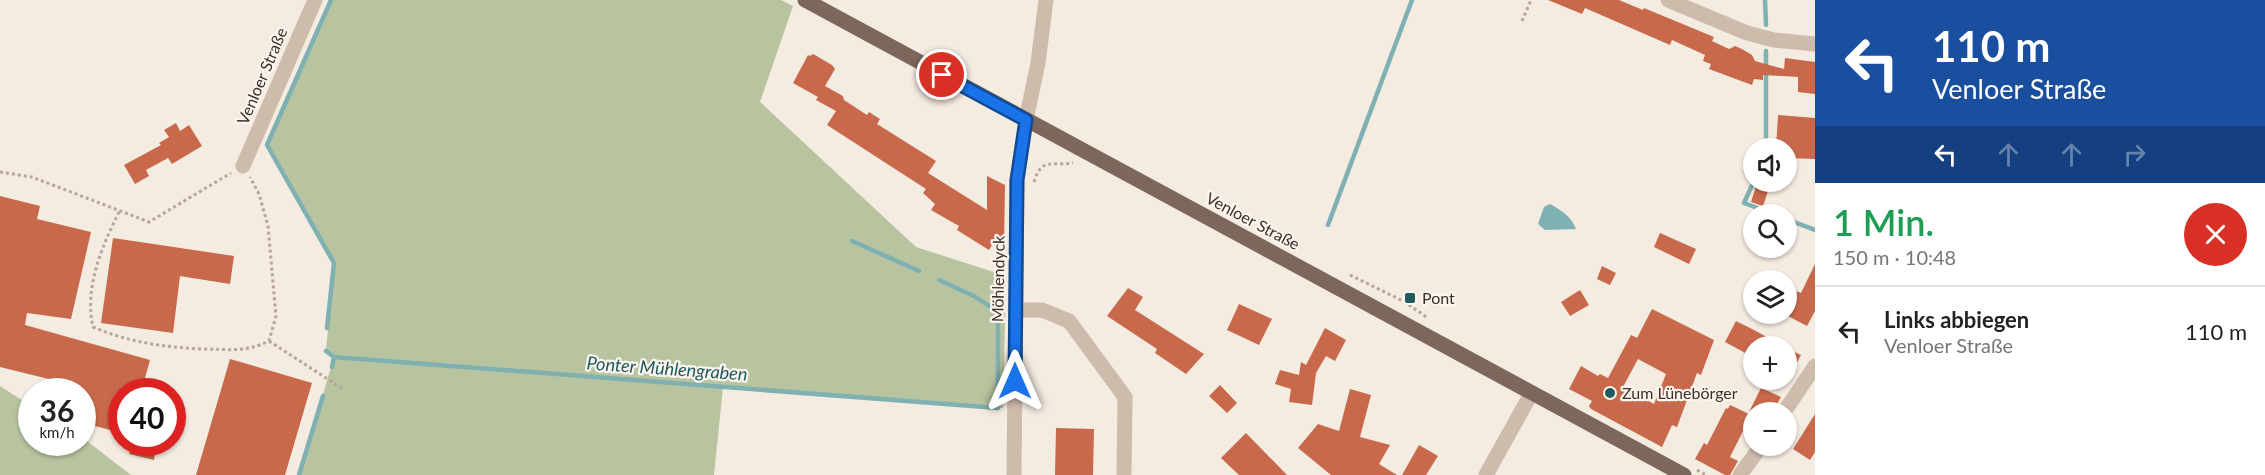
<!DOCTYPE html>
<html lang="de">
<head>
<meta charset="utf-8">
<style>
	body { margin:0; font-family:Lato,sans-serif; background:#f2f2f2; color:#222; height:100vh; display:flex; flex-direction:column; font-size:22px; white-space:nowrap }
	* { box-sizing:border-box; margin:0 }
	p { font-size:20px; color:#767676 }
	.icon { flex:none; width:33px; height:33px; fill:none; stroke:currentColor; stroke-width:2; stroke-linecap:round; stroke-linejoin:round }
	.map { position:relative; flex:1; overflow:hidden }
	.details { display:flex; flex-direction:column; background:#fff; width:450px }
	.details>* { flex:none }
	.guide { background:#1a4fa0; color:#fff; overflow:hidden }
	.fabs { position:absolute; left:1743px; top:138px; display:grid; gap:12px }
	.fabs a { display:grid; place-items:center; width:54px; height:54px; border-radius:50%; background:#fff; box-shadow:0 2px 4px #0004; font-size:30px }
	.speed { position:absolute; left:18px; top:378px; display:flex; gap:12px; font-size:30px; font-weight:700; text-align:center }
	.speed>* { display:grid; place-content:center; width:78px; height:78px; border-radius:50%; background:#fff; box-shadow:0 2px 4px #0004; line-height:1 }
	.speed small { font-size:15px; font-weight:400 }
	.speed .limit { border:9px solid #d22; background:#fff; color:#111 }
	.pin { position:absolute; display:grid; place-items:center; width:51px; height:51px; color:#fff; margin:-26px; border:3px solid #fff; border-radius:50%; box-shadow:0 2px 6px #0007 }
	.me { position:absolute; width:66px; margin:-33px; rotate:0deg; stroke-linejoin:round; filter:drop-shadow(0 0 4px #0008) }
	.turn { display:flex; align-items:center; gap:21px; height:126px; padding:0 18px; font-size:27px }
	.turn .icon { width:78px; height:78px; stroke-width:2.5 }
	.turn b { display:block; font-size:42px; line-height:51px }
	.lanes { display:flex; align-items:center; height:57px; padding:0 18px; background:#0003; justify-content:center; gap:30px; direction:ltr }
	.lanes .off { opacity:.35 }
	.round { display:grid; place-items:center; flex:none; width:63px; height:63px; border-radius:32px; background:#f2f2f2 }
	.overview { display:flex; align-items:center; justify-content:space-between; height:102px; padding:0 18px }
	h1 { font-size:36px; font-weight:600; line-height:45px; color:#1e9e55 }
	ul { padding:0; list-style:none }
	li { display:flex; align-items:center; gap:18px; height:90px; padding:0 18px; border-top:2px solid #e0e0e0 }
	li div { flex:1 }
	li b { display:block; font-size:22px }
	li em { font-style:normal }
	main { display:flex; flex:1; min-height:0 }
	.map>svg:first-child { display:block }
</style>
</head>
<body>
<main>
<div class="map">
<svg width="1815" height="475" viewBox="0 0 1815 475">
	<rect width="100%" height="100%" fill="#f4ebe1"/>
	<path fill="#b8c4a0" d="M 331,0 L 781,0 L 793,6 L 760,102 L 916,247 L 1006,276 L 1003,408 L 723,387 L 714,475 L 299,475 L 334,357 L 326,351 L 334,263 L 267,145 Z
		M 0,386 L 31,406 L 32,442 L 82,442 L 83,438 L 131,475 L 0,475 Z"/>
	<path fill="#7fb0b2" d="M 1550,204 C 1562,211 1571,216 1576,229 L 1545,230 L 1538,224 L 1544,207 Z"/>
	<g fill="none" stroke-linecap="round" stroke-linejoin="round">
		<path stroke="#7fb0b2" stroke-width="4.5" d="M 1765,0 L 1766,25
			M 1766,148 L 1766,51
			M 1754,181 L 1744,203 L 1774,214
			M 1786,219 L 1815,230
			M 1328,225 L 1412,0
			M 852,241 L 919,271
			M 327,328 L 334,263 L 267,145 L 331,0
			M 326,351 L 334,357 L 332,367
			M 334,357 L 998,408 L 998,312 L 974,296 L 939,280
			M 299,475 L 323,396"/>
	</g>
	<path fill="#c8694b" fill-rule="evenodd" d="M 1548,0 L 1619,0 L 1643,10 L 1644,8 L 1714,37 L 1712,41 L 1729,49 L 1735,46 L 1742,49 L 1752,55 L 1755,61 L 1784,69 L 1785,58 L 1815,62 L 1815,94 L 1798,92 L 1798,77 L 1763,75 L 1763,80 L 1754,79 L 1752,85 L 1709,69 L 1711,64 L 1703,61 L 1705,55 L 1672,40 L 1670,45 L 1585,8 L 1582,14 Z
		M 813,54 L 832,65 L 835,69 L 825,86 L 843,96 L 844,100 L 867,115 L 869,112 L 880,119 L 877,124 L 936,161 L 928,173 L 987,210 L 987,176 L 1005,185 L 1004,246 L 995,240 L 989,250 L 957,230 L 959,226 L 931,210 L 935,204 L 923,193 L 926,189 L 827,125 L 836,111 L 816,100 L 818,97 L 793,83 L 808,55 L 810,56 Z
		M 1778,115 L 1815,118 L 1815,159 L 1786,158 L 1786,148 L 1776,148 Z
		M 176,123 L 180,131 L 189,125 L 202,146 L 172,164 L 168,158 L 146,170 L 149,176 L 135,184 L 124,165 L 161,145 L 159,143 L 169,137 L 164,130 Z
		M 1756,186 L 1768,191 L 1763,206 L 1751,202 Z
		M 0,196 L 40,206 L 37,219 L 91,232 L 71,319 L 27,313 L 25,325 L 150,360 L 141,392 L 122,392 L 122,433 L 87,424 L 89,418 L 82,416 L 82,392 L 71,392 L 73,385 L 0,367 Z
		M 1660,233 L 1696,249 L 1689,264 L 1654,247 Z
		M 113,238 L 234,256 L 230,284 L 180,276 L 173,333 L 101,323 Z
		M 1815,264 L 1815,311 L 1807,326 L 1786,315 L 1786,297 L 1791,300 L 1796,291 L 1801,293 Z
		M 1602,266 L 1616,273 L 1610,285 L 1597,279 Z
		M 1128,288 L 1143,297 L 1135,310 L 1204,354 L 1186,374 L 1155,353 L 1157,349 L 1107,316 Z
		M 1580,290 L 1589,305 L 1570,316 L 1561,302 Z
		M 1239,304 L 1272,319 L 1259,345 L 1227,330 Z
		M 1652,309 L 1714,340 L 1701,375 L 1697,373 L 1677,427 L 1672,425 L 1662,447 L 1591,409 L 1589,406 L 1592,401 L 1569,389 L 1581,366 L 1598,376 L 1600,374 L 1608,378 L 1631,335 L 1637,338 ZM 1638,359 L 1666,374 L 1654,404 L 1623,387 Z
		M 1736,321 L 1754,330 L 1783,346 L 1754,346 L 1754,358 L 1738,349 L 1725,342 Z
		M 1325,328 L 1346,340 L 1335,361 L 1326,356 L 1316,373 L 1312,405 L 1289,402 L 1291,389 L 1275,384 L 1280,370 L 1299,375 L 1301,362 L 1306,365 Z
		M 1786,348 L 1801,355 L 1786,383 Z
		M 230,359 L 312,383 L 285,475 L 196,475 Z
		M 1220,385 L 1237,403 L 1227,413 L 1209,396 Z
		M 1761,388 L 1781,397 L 1772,412 L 1749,412 Z
		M 1350,389 L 1371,395 L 1360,437 L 1390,445 L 1379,464 L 1397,475 L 1331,475 L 1298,448 L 1318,424 L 1339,431 Z
		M 1730,405 L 1751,415 L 1730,457 L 1738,461 L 1730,475 L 1725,475 L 1695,459 L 1704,443 L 1707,445 L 1726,408 L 1728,409 Z
		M 1815,414 L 1815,452 L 1810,460 L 1793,449 Z
		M 1056,428 L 1094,429 L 1093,475 L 1055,475 Z
		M 1246,433 L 1287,475 L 1239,475 L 1221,458 Z
		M 133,442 L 157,442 L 154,460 L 129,454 Z
		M 1419,445 L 1438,456 L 1426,475 L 1402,475 Z"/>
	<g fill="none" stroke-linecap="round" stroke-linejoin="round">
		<path stroke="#b9a596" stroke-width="3" stroke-dasharray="3 3" stroke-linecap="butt" d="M 1522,21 L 1531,0
			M 0,172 L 32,177 L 149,222 L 231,173
			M 1034,182 C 1041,157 1053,166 1073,163
			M 119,212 C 102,246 84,288 93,327 C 128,342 163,347 201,349 C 227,349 245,353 269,341 L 276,316 L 268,226 L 259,194 L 250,177
			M 1350,275 L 1403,301 L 1428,318
			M 269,341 L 343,389
			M 1697,470 L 1706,475"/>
		<path stroke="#cdbbac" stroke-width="15" d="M 1668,0 L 1747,33 L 1774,40 L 1815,44
			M 243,166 L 315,0
			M 1015,310 L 1042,310 L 1069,321 L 1125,397 L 1124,475
			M 1784,412 L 1815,366
			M 1014,475 L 1017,180 L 1026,120 L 1038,63 L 1046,0
			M 1486,475 L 1531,394
			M 1740,475 L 1761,446"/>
		<path stroke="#7d675c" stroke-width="15" d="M 805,0 L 1684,475"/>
	</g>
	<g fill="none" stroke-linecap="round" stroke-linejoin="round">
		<g stroke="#114b97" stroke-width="15">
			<path id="route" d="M 942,75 L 1026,120 L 1017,180 L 1015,381"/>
		</g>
		<use href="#route" stroke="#1a73e8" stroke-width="10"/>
	</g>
	<g fill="#1f5a5e" stroke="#fbf5ee" stroke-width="2">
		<rect x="1404" y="292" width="12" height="12" rx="3"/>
		<circle cx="1610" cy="393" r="6"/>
	</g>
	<g text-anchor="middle" stroke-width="4.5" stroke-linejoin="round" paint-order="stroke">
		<g font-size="16" fill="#3b302b" stroke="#fbf5ee">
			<text transform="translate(262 76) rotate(-67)" y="6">Venloer Straße</text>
			<text transform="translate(1253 221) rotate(28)" y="6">Venloer Straße</text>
			<text transform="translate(998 279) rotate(-89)" y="6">Möhlendyck</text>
		</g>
		<g font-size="16" fill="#3b302b" stroke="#fbf5ee" text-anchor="start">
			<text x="1422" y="304">Pont</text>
			<text x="1622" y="399">Zum Lünebörger</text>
		</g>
		<g font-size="18" font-style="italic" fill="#1f5a5e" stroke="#fbf5ee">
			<text transform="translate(667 369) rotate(4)" y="6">Ponter Mühlengraben</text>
		</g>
	</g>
</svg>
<div class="fabs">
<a><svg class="icon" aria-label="sound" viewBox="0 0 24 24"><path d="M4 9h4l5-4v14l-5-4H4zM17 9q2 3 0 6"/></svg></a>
<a><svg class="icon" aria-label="search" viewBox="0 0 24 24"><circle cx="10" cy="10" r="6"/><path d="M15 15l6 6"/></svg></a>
<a><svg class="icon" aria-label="layers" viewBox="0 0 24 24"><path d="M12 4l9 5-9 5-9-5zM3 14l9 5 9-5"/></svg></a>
<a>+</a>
<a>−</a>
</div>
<div class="speed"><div>36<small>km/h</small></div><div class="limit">40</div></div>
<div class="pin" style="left:942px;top:75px;background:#d93025"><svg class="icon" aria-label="arrive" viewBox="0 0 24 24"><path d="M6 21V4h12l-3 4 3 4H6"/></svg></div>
<svg class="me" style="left:1015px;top:381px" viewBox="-20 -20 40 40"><path d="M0-17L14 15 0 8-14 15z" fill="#1a73e8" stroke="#fff" stroke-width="4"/></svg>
</div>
<section class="details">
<div class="guide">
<div class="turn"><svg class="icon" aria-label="left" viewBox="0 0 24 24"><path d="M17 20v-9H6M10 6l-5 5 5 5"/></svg><div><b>110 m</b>Venloer Straße</div></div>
<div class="lanes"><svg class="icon" aria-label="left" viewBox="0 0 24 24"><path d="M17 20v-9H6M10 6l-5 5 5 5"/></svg><svg class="icon off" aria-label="ahead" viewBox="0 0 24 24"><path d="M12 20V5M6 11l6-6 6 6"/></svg><svg class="icon off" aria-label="ahead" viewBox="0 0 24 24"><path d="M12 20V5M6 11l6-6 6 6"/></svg><svg class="icon off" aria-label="right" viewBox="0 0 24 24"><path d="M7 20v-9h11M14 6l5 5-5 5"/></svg></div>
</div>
<div class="overview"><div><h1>1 Min.</h1><p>150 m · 10:48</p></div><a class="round" style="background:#d93025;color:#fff"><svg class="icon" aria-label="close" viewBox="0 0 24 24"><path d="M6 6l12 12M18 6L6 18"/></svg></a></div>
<ul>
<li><svg class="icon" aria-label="left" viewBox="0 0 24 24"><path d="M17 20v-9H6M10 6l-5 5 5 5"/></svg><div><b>Links abbiegen</b><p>Venloer Straße</p></div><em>110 m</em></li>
</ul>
</section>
</main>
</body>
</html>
